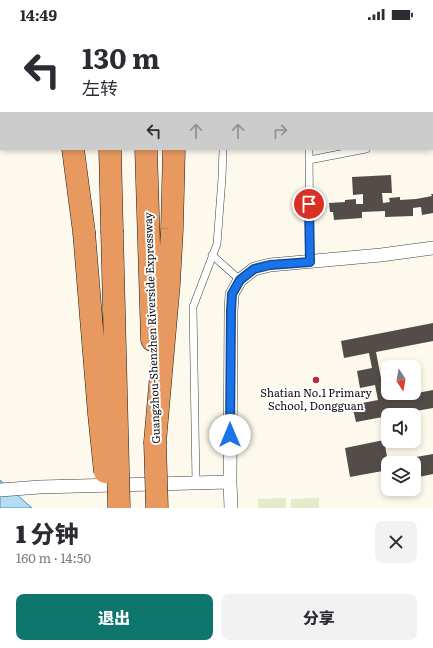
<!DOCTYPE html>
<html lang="zh">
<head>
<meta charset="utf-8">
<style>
	body { margin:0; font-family:Literata,"Noto Sans SC",serif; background:#f2f2f3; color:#2b2b33; height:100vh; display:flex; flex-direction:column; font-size:15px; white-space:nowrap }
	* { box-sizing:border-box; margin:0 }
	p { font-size:13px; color:#7c7c81 }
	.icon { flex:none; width:22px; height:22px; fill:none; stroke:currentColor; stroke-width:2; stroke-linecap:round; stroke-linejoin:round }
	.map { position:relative; height:480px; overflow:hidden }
	.panel { display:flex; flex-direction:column; background:#fff; flex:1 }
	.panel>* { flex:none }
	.banner { position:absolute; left:0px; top:0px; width:433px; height:122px; box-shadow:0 2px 6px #0003; background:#fff; color:#2b2b33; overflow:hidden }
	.needle { width:26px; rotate:169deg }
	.controls { position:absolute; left:381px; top:332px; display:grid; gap:8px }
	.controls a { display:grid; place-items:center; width:40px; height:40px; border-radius:8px; background:#fff; box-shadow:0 2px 6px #0003; font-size:20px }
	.pin { position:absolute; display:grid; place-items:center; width:34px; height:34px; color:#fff; margin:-17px; border:2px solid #fff; border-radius:50%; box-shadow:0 1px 4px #0007 }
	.me { position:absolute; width:44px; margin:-22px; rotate:0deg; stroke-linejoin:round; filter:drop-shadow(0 0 3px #0008) }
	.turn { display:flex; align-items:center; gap:14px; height:84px; padding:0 16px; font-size:18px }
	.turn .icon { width:52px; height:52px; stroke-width:2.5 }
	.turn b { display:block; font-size:28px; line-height:34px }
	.lanes { display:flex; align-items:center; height:38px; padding:0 16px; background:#0003; justify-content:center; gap:20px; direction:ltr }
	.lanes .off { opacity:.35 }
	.round { display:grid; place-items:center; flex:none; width:42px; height:42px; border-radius:8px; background:#f2f2f3 }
	.overview { display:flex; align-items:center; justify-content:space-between; height:68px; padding:0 16px }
	h1 { font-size:24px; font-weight:800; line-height:30px }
	.cta { display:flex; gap:8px; margin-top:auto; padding:8px 16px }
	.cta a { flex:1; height:46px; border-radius:8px; background:#0f766e; color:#fff; font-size:16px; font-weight:800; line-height:46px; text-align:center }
	.cta a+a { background:#f2f2f3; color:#2b2b33 }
	.status { display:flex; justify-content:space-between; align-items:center; height:28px; padding:0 20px; background:#fff; direction:ltr }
	.status svg { height:11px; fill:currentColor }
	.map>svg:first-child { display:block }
</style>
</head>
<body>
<div class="status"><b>14:49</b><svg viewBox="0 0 49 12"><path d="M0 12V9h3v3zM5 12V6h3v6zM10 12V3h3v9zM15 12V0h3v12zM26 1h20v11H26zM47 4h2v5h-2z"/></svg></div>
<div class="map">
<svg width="433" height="480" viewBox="0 0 433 480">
	<rect width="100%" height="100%" fill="#fdf9ec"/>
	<path fill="#e2ecca" d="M 286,470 L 286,480 L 258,480 L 258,471 Z
		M 319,470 L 319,480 L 291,480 L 291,471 Z"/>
	<path fill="#b5dcf0" stroke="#4293c1" d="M 0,452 L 32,480 L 0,480 Z"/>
	<path fill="#534d49" d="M 391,147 L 392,165 L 382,165 L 383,175 L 390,174 L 389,170 L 400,169 L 400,172 L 416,171 L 432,168 L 431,166 L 433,166 L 433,185 L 422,187 L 421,179 L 413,180 L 413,188 L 385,189 L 385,183 L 362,184 L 362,190 L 334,192 L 333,184 L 330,184 L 329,175 L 345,174 L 345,172 L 356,171 L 356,176 L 363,176 L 363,166 L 353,167 L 352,149 Z
		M 433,295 L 433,313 L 376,324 L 385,371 L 433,362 L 433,380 L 393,387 L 388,387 L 388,388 L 356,394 L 352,377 L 378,372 L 375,357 L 360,360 L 357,343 L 372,340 L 369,325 L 344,330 L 341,313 Z
		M 384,412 L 388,434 L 388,442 L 350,449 L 345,420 Z
		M 433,426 L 433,446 L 414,450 L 414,435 L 389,435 L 388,434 Z"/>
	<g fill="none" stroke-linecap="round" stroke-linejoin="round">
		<g stroke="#3f3f3f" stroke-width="8">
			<path id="service" d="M 307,0 L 307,1
				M 224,1 L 224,0
				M 365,1 L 370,0
				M 432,108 L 433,108
				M 309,121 L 310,234
				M 309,132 L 366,121
				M 212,227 L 240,252
				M 196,455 L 193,279 L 217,216 L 222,150 L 223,121"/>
		</g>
		<g stroke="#3f3f3f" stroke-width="14">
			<path id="minor" d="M 0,462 L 40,459 L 230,454
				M 231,480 L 230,454 L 231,283 L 232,266 L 240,252 L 254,241 L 270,237 L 381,227 L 433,220"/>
		</g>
		<g stroke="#1d1d1d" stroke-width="23">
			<path id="motorway" d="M 59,0 L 59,1
				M 106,0 L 106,1
				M 142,0 L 142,1
				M 177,1 L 177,0
				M 73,121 L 84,204
				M 110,121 L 112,202
				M 146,121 L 152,312
				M 155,414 L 169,255 L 172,201 L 174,121"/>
		</g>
		<use href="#service" stroke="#fff" stroke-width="7"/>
		<use href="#minor" stroke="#fff" stroke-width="13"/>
		<use href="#motorway" stroke="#e8995f" stroke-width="22"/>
		<g stroke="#1d1d1d" stroke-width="23" stroke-linecap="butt">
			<path id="motorway-bridge" d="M 112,202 L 119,480
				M 84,204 L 99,386 L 105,444
				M 155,414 L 157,480"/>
		</g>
		<use href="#motorway-bridge" stroke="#e8995f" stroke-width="22"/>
	</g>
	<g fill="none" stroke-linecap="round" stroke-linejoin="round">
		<g stroke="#114b97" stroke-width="10">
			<path id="route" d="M 230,407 L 231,283 L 232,266 L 240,252 L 254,241 L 270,237 L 310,234 L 309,176"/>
		</g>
		<use href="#route" stroke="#1a73e8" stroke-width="7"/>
	</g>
	<circle fill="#af303b" stroke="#fff" stroke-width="1.5" cx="316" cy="352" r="4"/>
	<g text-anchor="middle" stroke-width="4" stroke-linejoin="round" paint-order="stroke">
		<g font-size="11" fill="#0c0c0c" stroke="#fff">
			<text transform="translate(152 300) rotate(-92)" y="4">Guangzhou-Shenzhen Riverside Expressway</text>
		</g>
		<g font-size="11" fill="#0c0c0c" stroke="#fff">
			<text x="316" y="369">Shatian No.1 Primary<tspan x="316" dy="13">School, Dongguan</tspan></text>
		</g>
	</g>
</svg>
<div class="controls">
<a><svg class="needle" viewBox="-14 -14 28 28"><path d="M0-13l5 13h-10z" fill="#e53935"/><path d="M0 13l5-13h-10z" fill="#7c7c81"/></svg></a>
<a><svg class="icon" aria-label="sound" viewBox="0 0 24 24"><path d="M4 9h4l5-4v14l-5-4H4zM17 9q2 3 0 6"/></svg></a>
<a><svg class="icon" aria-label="layers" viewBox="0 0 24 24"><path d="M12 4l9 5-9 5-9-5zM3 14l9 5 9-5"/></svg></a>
</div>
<div class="pin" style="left:309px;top:176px;background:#d93025"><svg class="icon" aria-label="arrive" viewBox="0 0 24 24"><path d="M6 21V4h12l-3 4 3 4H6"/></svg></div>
<svg class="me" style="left:230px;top:407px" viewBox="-20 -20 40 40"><circle r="19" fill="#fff"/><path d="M0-13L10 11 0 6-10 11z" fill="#1a73e8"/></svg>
<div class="banner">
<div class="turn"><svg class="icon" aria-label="left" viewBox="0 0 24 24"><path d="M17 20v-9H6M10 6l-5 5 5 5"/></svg><div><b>130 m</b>左转</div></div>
<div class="lanes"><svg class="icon" aria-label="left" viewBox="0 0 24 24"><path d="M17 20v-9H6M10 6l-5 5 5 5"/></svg><svg class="icon off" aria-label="ahead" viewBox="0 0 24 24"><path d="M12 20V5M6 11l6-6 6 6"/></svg><svg class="icon off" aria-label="ahead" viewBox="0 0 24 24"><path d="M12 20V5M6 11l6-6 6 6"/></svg><svg class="icon off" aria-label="right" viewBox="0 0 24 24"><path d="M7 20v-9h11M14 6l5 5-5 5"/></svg></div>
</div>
</div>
<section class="panel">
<div class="overview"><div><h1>1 分钟</h1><p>160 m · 14:50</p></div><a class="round"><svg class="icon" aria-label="close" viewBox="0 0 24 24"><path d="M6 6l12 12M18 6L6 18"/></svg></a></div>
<div class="cta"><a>退出</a><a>分享</a></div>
</section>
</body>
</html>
